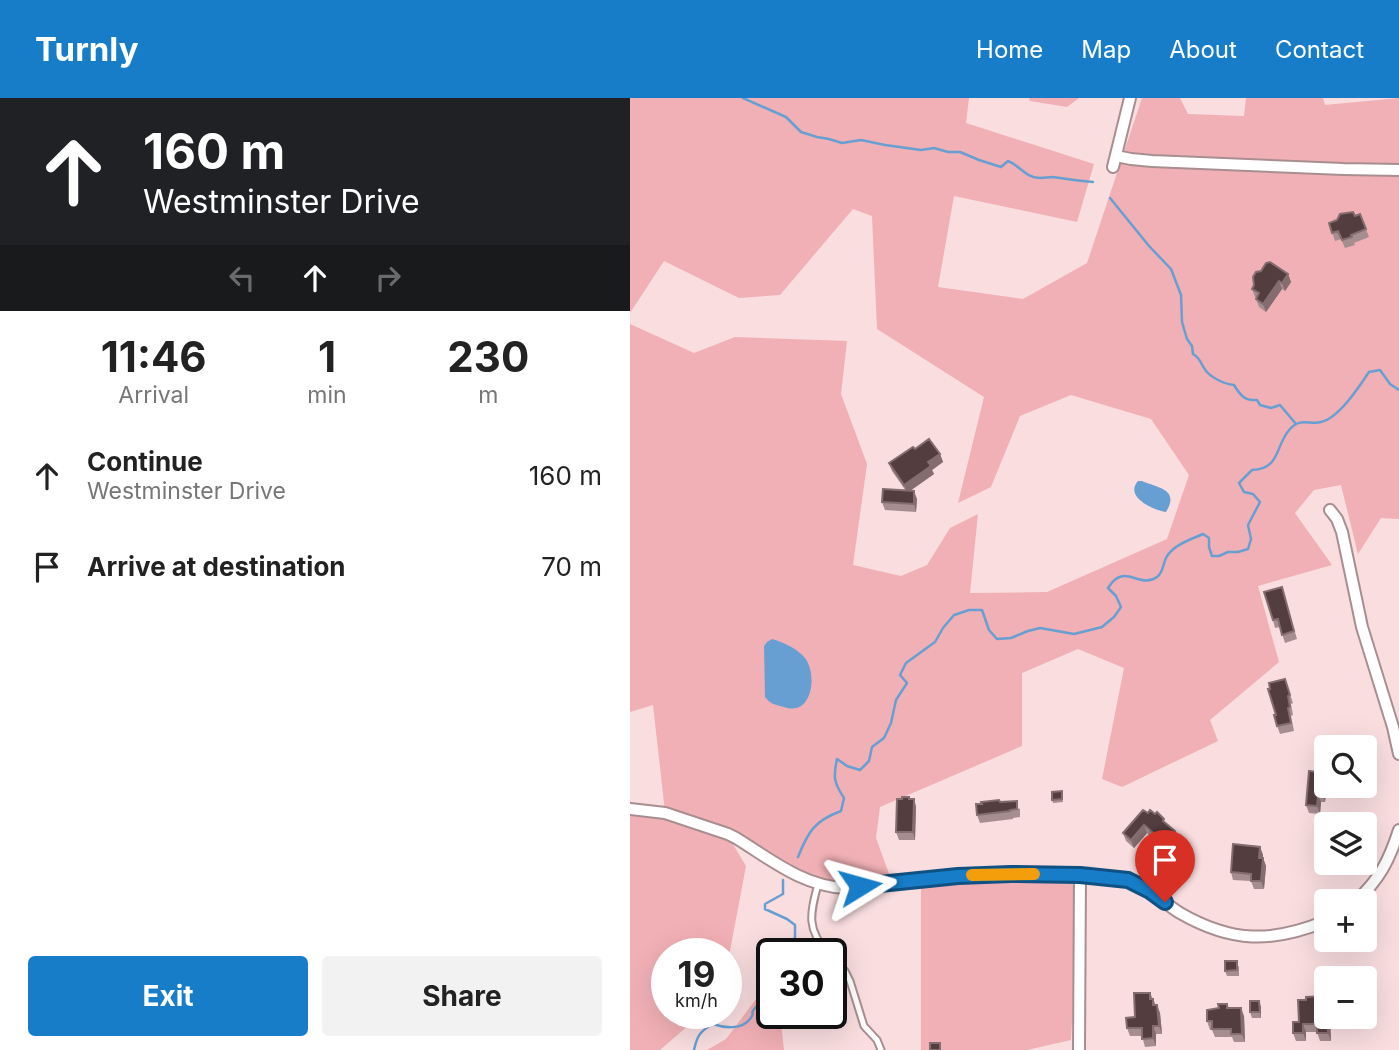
<!DOCTYPE html>
<html lang="en">
<head>
<meta charset="utf-8">
<style>
	body { margin:0; font-family:Inter,sans-serif; background:#f2f2f2; color:#222; height:100vh; display:flex; flex-direction:column; font-size:26px; white-space:nowrap }
	* { box-sizing:border-box; margin:0 }
	p { font-size:23px; color:#767676 }
	.icon { flex:none; width:38px; height:38px; fill:none; stroke:currentColor; stroke-width:2; stroke-linecap:round; stroke-linejoin:round }
	.map { position:relative; flex:1; overflow:hidden }
	.panel { display:flex; flex-direction:column; background:#fff; width:630px }
	.panel>* { flex:none }
	.top-card { background:#202124; color:#fff; overflow:hidden }
	.tools { position:absolute; left:684px; top:637px; display:grid; gap:14px }
	.tools a { display:grid; place-items:center; width:63px; height:63px; border-radius:7px; background:#fff; box-shadow:0 7px 28px #0002; font-size:35px }
	.speed { position:absolute; left:21px; top:840px; display:flex; gap:14px; font-size:35px; font-weight:700; text-align:center }
	.speed>* { display:grid; place-content:center; width:91px; height:91px; border-radius:50%; background:#fff; box-shadow:0 7px 28px #0002; line-height:1 }
	.speed small { font-size:18px; font-weight:400 }
	.speed .limit { border:4px solid #111; border-radius:10px; background:#fff; color:#111 }
	.pin { position:absolute; display:grid; place-items:center; width:60px; height:60px; color:#fff; margin:-72px -30px; border-radius:50% 50% 50% 0; rotate:-45deg; box-shadow:0 0 7px #0007 }
	.pin .icon { rotate:45deg }
	.me { position:absolute; width:77px; margin:-38px; rotate:82deg; stroke-linejoin:round; filter:drop-shadow(0 0 5px #0008) }
	.turn { display:flex; align-items:center; gap:24px; height:147px; padding:0 28px; font-size:32px }
	.turn .icon { width:91px; height:91px; stroke-width:2.5 }
	.turn b { display:block; font-size:49px; line-height:60px }
	.lanes { display:flex; align-items:center; height:66px; padding:0 28px; background:#0003; justify-content:center; gap:35px; direction:ltr }
	.lanes .off { opacity:.35 }
	.eta { display:flex; justify-content:space-evenly; align-items:center; height:119px; text-align:center }
	.eta b { font-size:42px; font-weight:700; line-height:49px }
	.primary-button { display:flex; gap:14px; margin-top:auto; padding:14px 28px }
	.primary-button a { flex:1; height:80px; border-radius:7px; background:#177dc8; color:#fff; font-size:28px; font-weight:700; line-height:80px; text-align:center }
	.primary-button a+a { background:#f2f2f2; color:#222 }
	ul { padding:0; list-style:none }
	li { display:flex; align-items:center; gap:21px; height:91px; padding:0 28px }
	li div { flex:1 }
	li b { display:block; font-size:26px }
	li em { font-style:normal }
	header { display:flex; align-items:center; gap:42px; box-sizing:border-box; height:98px; padding:0 35px; background:#177dc8; color:#fff }
	header strong { font-size:33px }
	nav { display:flex; gap:38px; margin-inline-start:auto; font-size:24px }
	main { display:flex; flex:1; min-height:0 }
	.map>svg:first-child { display:block }
</style>
</head>
<body>
<header>
<strong>Turnly</strong>
<nav><a>Home</a><a>Map</a><a>About</a><a>Contact</a></nav>
</header>
<main>
<section class="panel">
<div class="top-card">
<div class="turn"><svg class="icon" aria-label="ahead" viewBox="0 0 24 24"><path d="M12 20V5M6 11l6-6 6 6"/></svg><div><b>160 m</b>Westminster Drive</div></div>
<div class="lanes"><svg class="icon off" aria-label="left" viewBox="0 0 24 24"><path d="M17 20v-9H6M10 6l-5 5 5 5"/></svg><svg class="icon" aria-label="ahead" viewBox="0 0 24 24"><path d="M12 20V5M6 11l6-6 6 6"/></svg><svg class="icon off" aria-label="right" viewBox="0 0 24 24"><path d="M7 20v-9h11M14 6l5 5-5 5"/></svg></div>
</div>
<div class="eta">
<div><b>11:46</b><p>Arrival</p></div>
<div><b>1</b><p>min</p></div>
<div><b>230</b><p>m</p></div>
</div>
<ul>
<li><svg class="icon" aria-label="ahead" viewBox="0 0 24 24"><path d="M12 20V5M6 11l6-6 6 6"/></svg><div><b>Continue</b><p>Westminster Drive</p></div><em>160 m</em></li>
<li><svg class="icon" aria-label="arrive" viewBox="0 0 24 24"><path d="M6 21V4h12l-3 4 3 4H6"/></svg><div><b>Arrive at destination</b></div><em>70 m</em></li>
</ul>
<div class="primary-button"><a>Exit</a><a>Share</a></div>
</section>
<div class="map">
<svg width="769" height="952" viewBox="0 0 769 952">
	<rect width="100%" height="100%" fill="#f9dddf"/>
	<path fill="#f1b0b5" d="M 0,0 L 339,0 L 336,25 L 464,66 L 447,124 L 324,98 L 308,189 L 393,201 L 457,165 L 512,0 L 550,0 L 558,16 L 614,18 L 616,0 L 693,0 L 695,7 L 769,0 L 769,421 L 751,420 L 728,456 L 711,387 L 684,392 L 665,415 L 702,467 L 628,488 L 649,564 L 580,622 L 588,643 L 492,689 L 472,681 L 494,570 L 448,551 L 392,575 L 392,648 L 250,709 L 246,740 L 262,784 L 201,790 L 98,738 L 116,768 L 96,874 L 96,856 L 37,856 L 37,915 L 73,915 L 30,952 L 0,952 L 0,711 L 35,714 L 23,607 L 0,614 L 0,226 L 64,255 L 105,239 L 217,243 L 211,296 L 237,366 L 223,467 L 271,478 L 297,467 L 320,430 L 348,416 L 340,495 L 417,494 L 537,441 L 559,377 L 521,321 L 441,297 L 390,318 L 361,389 L 328,405 L 354,299 L 247,231 L 242,118 L 223,111 L 150,197 L 109,200 L 34,163 L 0,215 Z
		M 399,0 L 449,0 L 437,9 L 400,3 Z
		M 450,777 L 441,942 L 397,952 L 291,952 L 291,780 Z
		M 142,896 L 142,915 L 150,915 L 154,952 L 77,952 L 96,941 L 129,897 Z"/>
	<path fill="#689fd2" d="M 508,383 L 512,383 C 528,390 550,391 536,414 C 523,412 494,399 508,383 Z
		M 142,541 C 153,544 168,551 175,560 C 188,577 182,619 154,609 C 146,607 140,606 135,599 L 134,548 L 137,544 Z"/>
	<g fill="none" stroke-linecap="round" stroke-linejoin="round">
		<path stroke="#689fd2" stroke-width="2.5" d="M 113,0 L 156,19 L 171,34 L 187,39 L 199,41 L 212,45 L 231,42 L 255,47 L 291,52 L 304,50 L 318,54 L 330,54 L 349,62 L 371,69 L 378,63 C 388,67 393,75 401,78 C 408,82 416,79 423,79 C 436,81 449,83 463,84
			M 480,100 L 519,148 L 541,171 L 551,197 L 552,224 L 557,241 L 562,248 L 563,256 C 570,260 570,264 574,270 C 579,279 594,286 604,287 C 610,297 615,303 627,302 L 630,307 L 641,310 L 650,307 L 666,326
			M 168,759 C 178,734 184,723 211,713 L 214,700 C 204,685 203,679 207,661 L 217,668 L 230,672 L 239,663 L 242,649 L 254,640 L 261,625 L 266,602 L 277,585 L 270,577 L 276,565 L 305,544 L 313,530 L 324,517 L 339,512 L 352,512 L 359,532 L 367,541 L 381,540 L 398,533 L 410,530 L 444,536 L 472,529 L 484,519 L 491,509 L 486,498 L 478,490 C 495,463 509,492 527,479 C 533,475 533,466 536,460 C 542,447 562,441 573,436 L 579,440 L 579,449 L 582,458 L 589,458 L 598,454 L 608,454 L 618,451 L 621,441 L 618,427 L 630,404 L 623,396 L 614,394 L 609,385 L 622,372 C 651,371 645,347 660,331 C 671,319 680,327 691,324 C 709,320 729,289 739,274 L 750,272 L 760,286 L 769,292
			M 142,867 L 136,859 L 140,854 L 161,849 L 165,839 L 165,827 L 157,821 L 135,811 L 135,806 L 153,796 L 153,782
			M 64,952 C 67,938 70,933 83,926 C 94,930 112,932 120,921 C 127,912 118,918 125,910 C 130,905 137,903 142,896"/>
		<g stroke="#a88e90" stroke-width="9">
			<path id="service" d="M 188,786 C 180,816 176,832 199,856
				M 201,858 L 215,873 L 220,883 L 234,928 L 247,942 L 251,952"/>
		</g>
		<g stroke="#a88e90" stroke-width="14">
			<path id="minor" d="M 486,58 L 501,61 L 522,63 L 713,71 L 769,72
				M 483,69 L 500,0
				M 700,412 L 707,421 L 712,434 L 732,529 L 763,629 L 769,656
				M 0,711 L 35,715 L 98,736 L 106,740 C 140,761 174,789 216,790 C 253,786 289,780 327,778 C 358,775 390,776 422,776 C 446,777 472,776 496,782 C 517,786 532,804 550,815 C 602,845 642,845 696,823
				M 726,803 C 749,782 759,763 769,732
				M 449,952 L 450,777"/>
		</g>
		<use href="#service" stroke="#fff" stroke-width="5"/>
		<use href="#minor" stroke="#fff" stroke-width="10"/>
	</g>
	<path fill="#a68d8f" d="M 730,116 L 739,139 L 724,145 L 725,147 L 715,150 L 711,141 L 705,143 L 699,125 Z
		M 658,176 L 661,184 L 655,193 L 652,191 L 636,214 L 629,209 L 626,201 L 627,200 L 625,199 L 622,191 Z
		M 285,351 L 310,356 L 313,364 L 302,372 L 304,376 L 280,393 L 287,401 L 286,414 L 255,412 L 252,404 L 276,393 L 262,373 L 259,365 Z
		M 652,489 L 667,541 L 655,545 L 650,529 L 645,530 L 643,522 Z
		M 655,581 L 663,605 L 661,606 L 663,617 L 661,618 L 664,633 L 650,636 L 647,628 L 646,617 L 640,591 Z
		M 689,679 L 696,696 L 695,704 L 691,704 L 690,716 L 679,715 L 676,707 Z
		M 432,693 L 433,704 L 423,705 L 422,702 Z
		M 279,701 L 284,701 L 286,709 L 285,742 L 269,742 L 266,734 Z
		M 370,704 L 390,711 L 390,719 L 383,720 L 383,721 L 350,725 L 347,717 Z
		M 518,715 L 525,716 L 545,733 L 548,741 L 540,750 L 532,743 L 530,747 L 517,735 L 504,750 L 496,743 L 493,735 Z
		M 691,718 L 702,719 L 704,724 L 704,726 L 696,726 L 696,734 L 692,734 L 690,729 Z
		M 630,749 L 633,757 L 633,760 L 636,768 L 634,791 L 624,791 L 621,783 L 603,782 L 601,774 Z
		M 609,868 L 609,878 L 597,878 L 595,873 Z
		M 520,895 L 530,915 L 532,936 L 526,936 L 526,948 L 515,949 L 512,938 L 500,938 L 497,930 Z
		M 597,906 L 599,910 L 614,918 L 615,944 L 604,944 L 602,939 L 585,939 L 582,932 L 580,932 L 577,923 L 589,910 Z
		M 631,909 L 631,920 L 622,920 L 620,914 Z
		M 696,919 L 700,919 L 701,943 L 690,943 L 687,934 L 676,934 L 676,943 L 666,943 L 663,935 L 669,924 Z"/>
	<path fill="#856d6f" d="M 658,176 L 661,184 L 655,193 L 652,185 Z
		M 649,183 L 652,191 L 636,214 L 633,206 Z
		M 310,356 L 313,364 L 302,372 L 304,376 L 277,395 L 274,387 L 298,364 Z
		M 284,393 L 287,401 L 286,414 L 284,406 Z
		M 688,674 L 696,696 L 695,704 L 687,679 Z
		M 688,696 L 691,704 L 690,716 L 687,708 Z
		M 284,701 L 286,709 L 285,742 L 283,734 Z
		M 514,727 L 517,735 L 504,750 L 501,742 Z
		M 545,733 L 548,741 L 540,750 L 537,742 Z
		M 529,735 L 532,743 L 530,747 L 527,738 Z
		M 630,749 L 633,757 L 632,768 L 629,760 Z
		M 633,760 L 636,768 L 634,791 L 631,783 Z
		M 629,903 L 631,909 L 631,920 L 630,914 Z
		M 527,907 L 530,915 L 532,936 L 529,928 Z
		M 611,910 L 614,918 L 615,944 L 612,936 Z
		M 697,919 L 700,919 L 701,943 L 698,935 Z
		M 673,926 L 676,934 L 676,943 L 673,935 Z
		M 523,928 L 526,936 L 526,948 L 523,940 Z"/>
	<path fill="#533d3f" stroke="#856d6f" stroke-width="2" d="M 723,114 L 725,118 L 730,116 L 736,131 L 721,137 L 722,139 L 712,142 L 708,133 L 702,135 L 699,125 L 707,122 L 710,116 Z
		M 640,164 L 658,176 L 652,185 L 649,183 L 633,206 L 626,201 L 629,195 L 622,191 L 624,187 L 623,179 L 626,174 L 631,173 L 636,165 Z
		M 299,341 L 310,356 L 298,364 L 301,368 L 274,387 L 259,365 L 283,349 L 285,351 Z
		M 253,391 L 284,393 L 284,406 L 252,404 Z
		M 652,489 L 664,533 L 652,537 L 648,521 L 643,522 L 634,494 Z
		M 655,581 L 660,597 L 658,598 L 660,609 L 658,610 L 661,625 L 647,628 L 644,617 L 646,617 L 638,591 L 640,591 L 639,585 Z
		M 679,673 L 688,674 L 687,679 L 690,679 L 690,687 L 693,688 L 692,696 L 688,696 L 687,708 L 676,707 Z
		M 432,693 L 432,701 L 422,702 L 422,694 Z
		M 272,699 L 279,699 L 279,701 L 284,701 L 283,734 L 266,734 L 267,701 L 272,701 Z
		M 369,702 L 370,704 L 387,703 L 387,711 L 380,712 L 380,713 L 347,717 L 346,706 L 352,706 L 351,704 Z
		M 513,712 L 518,715 L 520,712 L 525,716 L 527,714 L 534,721 L 533,723 L 545,733 L 537,742 L 529,735 L 527,738 L 514,727 L 501,742 L 493,735 Z
		M 691,718 L 702,719 L 701,726 L 696,726 L 696,729 L 690,729 Z
		M 603,746 L 630,749 L 629,760 L 633,760 L 631,783 L 621,783 L 621,776 L 601,774 Z
		M 595,863 L 607,863 L 607,872 L 595,873 Z
		M 504,895 L 520,895 L 520,901 L 523,901 L 523,907 L 527,907 L 529,928 L 523,928 L 523,940 L 512,941 L 512,930 L 497,930 L 496,920 L 505,919 Z
		M 696,898 L 698,935 L 687,935 L 687,926 L 673,926 L 673,935 L 663,935 L 663,924 L 669,924 L 668,902 L 676,902 L 676,899 Z
		M 620,903 L 629,903 L 630,914 L 620,914 Z
		M 588,906 L 597,906 L 597,910 L 611,910 L 612,936 L 601,936 L 601,931 L 582,931 L 582,923 L 577,923 L 577,912 L 589,910 Z
		M 300,945 L 310,945 L 310,952 L 300,952 Z"/>
	<g fill="none" stroke-linecap="round" stroke-linejoin="round">
		<g stroke="#0f5182" stroke-width="18">
			<path id="route" d="M 230,788 L 328,778 L 381,776 L 450,777 L 498,782 L 520,793 L 535,804"/>
		</g>
		<use href="#route" stroke="#177dc8" stroke-width="12"/>
		<path stroke="#f59e0b" stroke-width="12" d="M 342,777 L 404,776"/>
	</g>
</svg>
<div class="tools">
<a><svg class="icon" aria-label="search" viewBox="0 0 24 24"><circle cx="10" cy="10" r="6"/><path d="M15 15l6 6"/></svg></a>
<a><svg class="icon" aria-label="layers" viewBox="0 0 24 24"><path d="M12 4l9 5-9 5-9-5zM3 14l9 5 9-5"/></svg></a>
<a>+</a>
<a>−</a>
</div>
<div class="speed"><div>19<small>km/h</small></div><div class="limit">30</div></div>
<div class="pin" style="left:535px;top:804px;background:#d93025"><svg class="icon" aria-label="arrive" viewBox="0 0 24 24"><path d="M6 21V4h12l-3 4 3 4H6"/></svg></div>
<svg class="me" style="left:230px;top:788px" viewBox="-20 -20 40 40"><path d="M0-17L14 15 0 8-14 15z" fill="#177dc8" stroke="#fff" stroke-width="4"/></svg>
</div>
</main>
</body>
</html>
